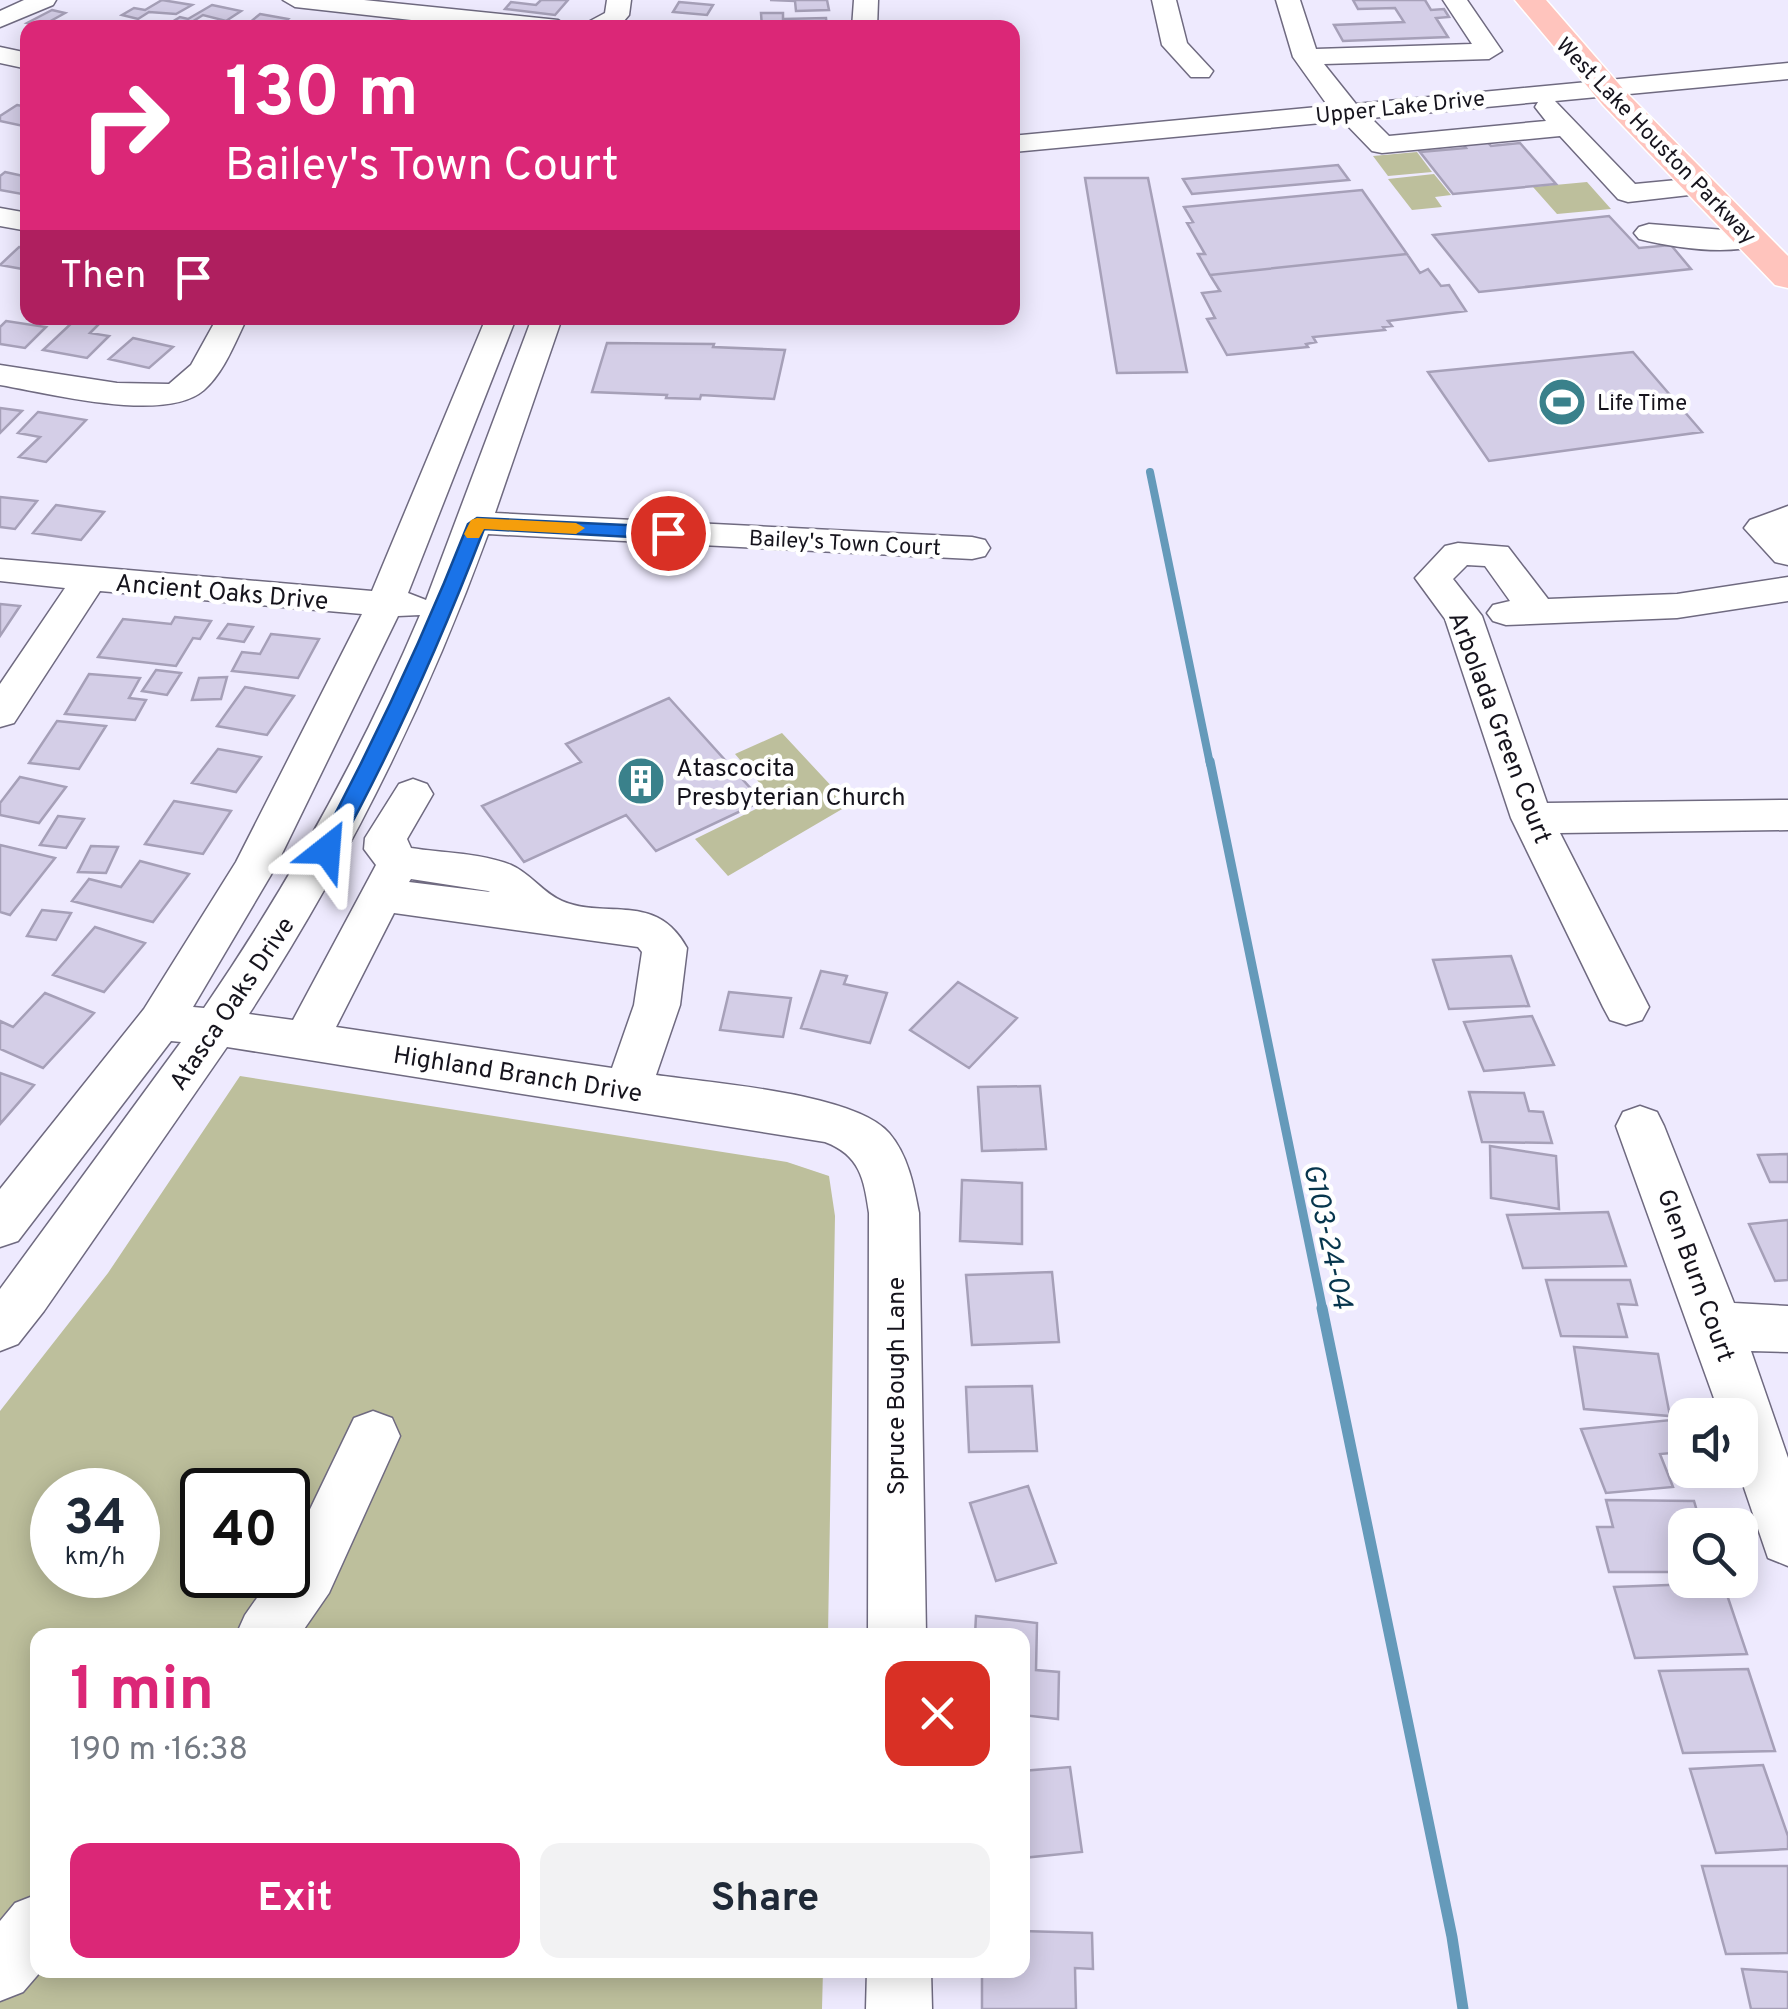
<!DOCTYPE html>
<html lang="en">
<head>
<meta charset="utf-8">
<style>
	body { margin:0; font-family:Overpass,sans-serif; background:#f2f2f3; color:#1f2937; height:100vh; display:flex; flex-direction:column; font-size:38px; white-space:nowrap }
	* { box-sizing:border-box; margin:0 }
	p { font-size:32px; color:#747a83 }
	.icon { flex:none; width:55px; height:55px; fill:none; stroke:currentColor; stroke-width:2; stroke-linecap:round; stroke-linejoin:round }
	.map { position:relative; flex:1; overflow:hidden }
	.side { position:absolute; left:30px; top:1628px; width:1000px; height:350px; display:flex; flex-direction:column; background:#fff; border-radius:20px; box-shadow:0 5px 25px #0003 }
	.side>* { flex:none }
	.guide { position:absolute; left:20px; top:20px; width:1000px; height:305px; border-radius:20px; box-shadow:0 5px 25px #0003; background:#db2777; color:#fff; overflow:hidden }
	.fabs { position:absolute; left:1668px; top:1398px; display:grid; gap:20px }
	.fabs a { display:grid; place-items:center; width:90px; height:90px; border-radius:20px; background:#fff; box-shadow:0 5px 25px #0003; font-size:50px }
	.speed { position:absolute; left:30px; top:1468px; display:flex; gap:20px; font-size:50px; font-weight:700; text-align:center }
	.speed>* { display:grid; place-content:center; width:130px; height:130px; border-radius:50%; background:#fff; box-shadow:0 5px 25px #0003; line-height:1 }
	.speed small { font-size:25px; font-weight:400 }
	.speed .limit { border:5px solid #111; border-radius:15px; background:#fff; color:#111 }
	.pin { position:absolute; display:grid; place-items:center; width:85px; height:85px; color:#fff; margin:-42px; border:5px solid #fff; border-radius:50%; box-shadow:0 2px 10px #0007 }
	.me { position:absolute; width:110px; margin:-55px; rotate:28deg; stroke-linejoin:round; filter:drop-shadow(0 0 8px #0008) }
	.turn { display:flex; align-items:center; gap:35px; height:210px; padding:0 40px; font-size:45px }
	.turn .icon { width:130px; height:130px; stroke-width:2.5 }
	.turn b { display:block; font-size:70px; line-height:85px }
	.then { display:flex; align-items:center; height:95px; padding:0 40px; background:#0003; gap:20px; font-size:38px }
	.round { display:grid; place-items:center; flex:none; width:105px; height:105px; border-radius:20px; background:#f2f2f3 }
	.headline { display:flex; align-items:center; justify-content:space-between; height:170px; padding:0 40px }
	h1 { font-size:60px; font-weight:700; line-height:75px; color:#db2777 }
	.cta { display:flex; gap:20px; margin-top:auto; padding:20px 40px }
	.cta a { flex:1; height:115px; border-radius:20px; background:#db2777; color:#fff; font-size:40px; font-weight:700; line-height:115px; text-align:center }
	.cta a+a { background:#f2f2f3; color:#1f2937 }
	.map>svg:first-child { display:block }
</style>
</head>
<body>
<div class="map">
<svg width="1788" height="2009" viewBox="0 0 1788 2009">
	<rect width="100%" height="100%" fill="#eeeafe"/>
	<path fill="#bdbf9c" fill-rule="evenodd" d="M 1417,152 L 1432,172 L 1388,176 L 1373,156 Z
		M 1434,174 L 1451,195 L 1435,197 L 1442,207 L 1412,210 L 1388,179 Z
		M 1587,182 L 1611,209 L 1557,214 L 1533,187 Z
		M 782,733 L 849,805 L 728,876 L 695,839 L 774,800 L 735,754 Z
		M 240,1076 L 787,1162 L 829,1176 L 835,1216 L 828,1635 L 38,1635 L 38,1970 L 823,1970 L 822,2009 L 0,2009 L 0,1411 L 108,1273 ZM 52,1490 L 138,1490 L 138,1575 L 52,1575 ZM 202,1490 L 288,1490 L 288,1575 L 202,1575 Z"/>
	<g fill="none" stroke-linecap="round" stroke-linejoin="round">
		<path stroke="#659aba" stroke-width="8" d="M 1150,472 L 1210,764"/>
		<path stroke="#659aba" stroke-width="9" d="M 1210,761 L 1323,1311"/>
		<path stroke="#659aba" stroke-width="11" d="M 1322,1308 L 1452,1937 L 1463,2009"/>
	</g>
	<path fill="#d4cee7" stroke="#a6a0b8" stroke-width="2.5" d="M 162,0 L 192,5 L 176,14 L 149,12 L 138,19 L 122,15 L 134,8 L 145,10 Z
		M 541,0 L 568,0 L 555,15 L 505,9 L 511,2 L 536,5 Z
		M 770,0 L 827,0 L 829,10 L 796,11 L 795,1 Z
		M 1353,0 L 1425,0 L 1431,10 L 1444,9 L 1449,17 L 1436,18 L 1448,37 L 1343,41 L 1334,25 L 1404,22 L 1395,8 L 1358,9 Z
		M 679,2 L 713,5 L 707,15 L 673,12 Z
		M 212,5 L 241,11 L 226,21 L 203,15 L 187,25 L 172,22 L 180,17 L 188,19 Z
		M 52,10 L 65,13 L 47,23 L 58,26 L 35,28 L 39,26 L 27,23 Z
		M 761,13 L 783,13 L 783,19 L 826,18 L 827,28 L 762,28 Z
		M 260,14 L 288,19 L 277,28 L 243,28 Z
		M 17,105 L 28,107 L 28,127 L 0,121 L 0,116 Z
		M 1485,139 L 1491,146 L 1520,143 L 1556,184 L 1453,194 L 1420,152 L 1466,148 L 1461,141 Z
		M 1338,165 L 1349,180 L 1192,194 L 1183,179 Z
		M 5,172 L 28,177 L 28,190 L 22,194 L 0,190 L 0,176 Z
		M 1085,178 L 1148,178 L 1187,372 L 1117,373 Z
		M 1362,190 L 1407,254 L 1210,275 L 1198,254 L 1205,254 L 1187,223 L 1193,222 L 1184,207 Z
		M 1609,216 L 1639,248 L 1671,245 L 1691,269 L 1479,292 L 1433,235 Z
		M 19,247 L 28,249 L 28,270 L 0,265 Z
		M 1407,254 L 1420,273 L 1428,269 L 1441,286 L 1449,285 L 1466,311 L 1388,321 L 1392,326 L 1383,327 L 1385,330 L 1313,337 L 1316,342 L 1306,344 L 1308,347 L 1227,355 L 1207,319 L 1215,318 L 1202,293 L 1220,291 L 1210,275 Z
		M 77,318 L 105,318 L 90,333 L 109,336 L 87,358 L 43,350 Z
		M 281,318 L 334,318 L 331,323 L 279,321 Z
		M 6,321 L 46,327 L 25,348 L 0,344 L 0,327 Z
		M 133,338 L 173,347 L 149,368 L 109,359 Z
		M 607,343 L 714,344 L 713,347 L 785,350 L 774,399 L 701,395 L 700,399 L 666,398 L 667,395 L 592,392 Z
		M 1633,352 L 1702,432 L 1489,461 L 1428,372 Z
		M 0,408 L 22,411 L 0,433 Z
		M 38,412 L 86,420 L 46,462 L 19,457 L 40,437 L 18,433 Z
		M 0,497 L 37,501 L 15,529 L 0,527 Z
		M 56,505 L 104,512 L 81,540 L 33,533 Z
		M 0,604 L 20,606 L 0,636 Z
		M 175,617 L 211,621 L 200,639 L 193,638 L 176,666 L 98,657 L 123,619 L 171,624 Z
		M 228,624 L 253,627 L 244,642 L 218,638 Z
		M 271,634 L 319,639 L 298,678 L 232,671 L 242,652 L 260,654 Z
		M 156,670 L 181,673 L 167,695 L 142,691 Z
		M 89,674 L 140,678 L 129,698 L 146,700 L 135,720 L 65,714 Z
		M 227,677 L 221,699 L 192,700 L 199,678 Z
		M 245,687 L 294,696 L 267,735 L 217,726 Z
		M 669,698 L 762,801 L 656,851 L 626,815 L 524,862 L 482,806 L 581,762 L 566,744 Z
		M 57,721 L 106,726 L 79,769 L 29,763 Z
		M 218,749 L 261,757 L 236,792 L 192,783 Z
		M 20,777 L 66,787 L 39,823 L 0,815 L 0,803 Z
		M 174,801 L 231,811 L 203,854 L 145,844 Z
		M 58,816 L 84,819 L 66,848 L 40,845 Z
		M 0,845 L 55,858 L 10,915 L 0,912 Z
		M 91,846 L 118,847 L 106,873 L 78,872 Z
		M 140,861 L 189,874 L 153,922 L 72,901 L 89,879 L 121,887 Z
		M 42,910 L 71,913 L 56,940 L 27,936 Z
		M 95,927 L 145,943 L 104,992 L 53,975 Z
		M 1511,956 L 1529,1006 L 1449,1009 L 1433,960 Z
		M 821,971 L 847,976 L 844,984 L 887,993 L 870,1043 L 801,1028 Z
		M 958,982 L 1017,1018 L 969,1068 L 910,1030 Z
		M 729,992 L 791,998 L 783,1037 L 720,1030 Z
		M 45,993 L 94,1013 L 43,1068 L 0,1049 L 0,1021 L 13,1027 Z
		M 1532,1016 L 1554,1065 L 1484,1071 L 1464,1022 Z
		M 0,1073 L 34,1085 L 0,1124 Z
		M 1040,1086 L 1046,1149 L 982,1151 L 978,1087 Z
		M 1469,1092 L 1524,1093 L 1529,1111 L 1543,1112 L 1552,1143 L 1482,1142 Z
		M 1490,1146 L 1556,1156 L 1559,1209 L 1491,1198 Z
		M 1788,1154 L 1788,1182 L 1770,1182 L 1758,1155 Z
		M 962,1180 L 1022,1183 L 1022,1244 L 960,1241 Z
		M 1608,1212 L 1626,1266 L 1523,1268 L 1507,1215 Z
		M 1788,1220 L 1788,1280 L 1775,1281 L 1749,1224 Z
		M 1052,1272 L 1059,1342 L 972,1345 L 966,1275 Z
		M 1546,1280 L 1630,1280 L 1637,1305 L 1618,1304 L 1627,1337 L 1561,1336 Z
		M 1574,1347 L 1658,1354 L 1670,1416 L 1584,1409 Z
		M 1032,1386 L 1037,1451 L 969,1452 L 966,1387 Z
		M 1671,1420 L 1684,1452 L 1660,1454 L 1673,1487 L 1606,1493 L 1581,1429 Z
		M 1028,1486 L 1056,1563 L 996,1581 L 970,1503 Z
		M 1606,1500 L 1694,1501 L 1701,1525 L 1685,1525 L 1685,1572 L 1609,1572 L 1597,1527 L 1613,1527 Z
		M 1723,1583 L 1747,1654 L 1635,1658 L 1614,1587 Z
		M 976,1616 L 1037,1623 L 1036,1670 L 1059,1672 L 1058,1719 L 1022,1715 L 1022,1635 L 975,1635 Z
		M 1748,1669 L 1775,1751 L 1683,1753 L 1659,1671 Z
		M 1763,1765 L 1788,1836 L 1788,1849 L 1716,1853 L 1690,1769 Z
		M 1070,1767 L 1082,1852 L 1022,1858 L 1022,1771 Z
		M 1702,1866 L 1788,1866 L 1788,1953 L 1726,1954 Z
		M 1022,1931 L 1092,1933 L 1093,1969 L 1075,1968 L 1076,2009 L 982,2009 L 982,1970 L 1022,1970 Z
		M 1742,1969 L 1788,1972 L 1788,2009 L 1751,2009 Z"/>
	<g fill="none" stroke-linecap="round" stroke-linejoin="round">
		<g stroke="#6f6a80" stroke-width="3">
			<path id="minor" d="M 24,0 L 56,0 L 53,5 L 0,27 L 0,11 Z
				M 283,0 L 364,0 L 558,20 L 570,28 L 483,28 L 295,7 Z
				M 607,0 L 631,0 L 629,15 L 618,28 L 577,28 L 605,13 Z
				M 854,0 L 878,0 L 877,28 L 852,28 Z
				M 1152,0 L 1176,0 L 1187,43 L 1213,71 L 1209,77 L 1191,77 L 1162,45 Z
				M 1276,0 L 1300,0 L 1316,49 L 1472,44 L 1443,0 L 1467,0 L 1502,51 L 1489,59 L 1324,64 L 1356,104 L 1788,63 L 1788,79 L 1555,101 L 1635,184 L 1698,178 L 1708,180 L 1712,186 L 1708,192 L 1698,194 L 1628,202 L 1618,199 L 1560,136 L 1382,153 L 1372,151 L 1343,121 L 1012,152 L 1012,136 L 1328,106 L 1293,57 ZM 1538,102 L 1535,107 L 1546,121 L 1389,136 L 1371,118 Z
				M 0,47 L 28,53 L 28,69 L 0,63 Z
				M 0,208 L 28,213 L 28,231 L 0,226 Z
				M 1649,224 L 1762,233 L 1767,239 L 1762,245 C 1725,255 1676,248 1639,239 L 1634,233 L 1639,227 Z
				M 217,318 L 247,318 C 235,342 225,371 204,390 C 165,424 48,393 0,385 L 0,365 L 117,383 L 169,384 L 191,365 Z
				M 486,318 L 516,318 L 408,593 L 426,600 L 532,318 L 562,318 L 495,513 L 972,537 L 985,540 L 990,548 L 985,556 L 972,559 L 488,534 C 426,704 347,863 249,1014 L 293,1020 L 376,865 L 364,849 L 365,838 L 399,784 L 413,779 L 427,784 L 433,794 L 407,839 L 411,848 C 442,853 482,853 511,865 C 530,873 543,893 562,901 C 607,920 656,891 687,948 L 680,1005 L 656,1075 C 710,1083 855,1093 889,1133 C 908,1155 914,1186 919,1213 L 926,1635 L 868,1635 L 869,1213 C 864,1179 860,1155 825,1142 L 227,1047 L 44,1311 L 18,1344 L 0,1351 L 0,1289 L 181,1042 L 171,1041 L 18,1241 L 0,1247 L 0,1189 L 144,1009 L 236,862 L 362,614 L 100,591 L 14,723 L 0,727 L 0,684 L 65,588 L 0,581 L 0,559 L 372,591 ZM 420,615 C 361,754 290,882 204,1008 L 193,1007 L 275,868 L 398,616 ZM 411,879 L 488,891 L 490,892 L 409,882 ZM 394,913 L 638,947 L 642,952 L 634,1005 L 612,1068 L 336,1027 Z
				M 1788,506 L 1788,565 L 1775,562 L 1744,528 L 1750,520 Z
				M 1458,543 L 1508,547 L 1548,599 L 1677,594 L 1788,577 L 1788,601 L 1677,618 L 1506,625 L 1493,621 L 1487,613 L 1493,605 L 1510,601 L 1485,566 L 1467,565 L 1453,579 L 1482,616 L 1547,803 L 1788,800 L 1788,830 L 1560,833 L 1649,1007 L 1642,1020 L 1626,1025 L 1610,1020 L 1603,1007 L 1511,818 L 1445,619 L 1415,578 L 1445,546 Z
				M 1640,1106 L 1657,1112 L 1664,1126 L 1734,1303 L 1788,1306 L 1788,1352 L 1751,1351 L 1788,1458 L 1788,1566 L 1768,1558 L 1738,1470 L 1740,1415 L 1720,1415 L 1616,1126 L 1623,1112 Z
				M 373,1411 L 392,1418 L 400,1436 L 329,1593 L 300,1635 L 236,1635 L 245,1615 L 273,1575 L 288,1575 L 288,1555 L 354,1418 Z
				M 38,1894 L 38,1970 L 42,1970 L 23,1992 L 0,2001 L 0,1921 L 15,1903 Z
				M 867,1970 L 931,1970 L 932,2009 L 866,2009 Z"/>
		</g>
		<g stroke="#fff" stroke-width="3">
			<path id="major" d="M 1515,0 L 1546,0 L 1625,91 L 1788,256 L 1788,288 L 1775,285 L 1603,105 Z"/>
		</g>
		<use href="#minor" fill="#fff" fill-rule="evenodd"/>
		<use href="#major" fill="#ffc4bd" fill-rule="evenodd"/>
	</g>
	<path fill="#1a73e8" stroke="#114b97" stroke-width="2.5" d="M 477,518 L 668,527 L 676,533 L 668,539 L 484,529 C 441,641 392,751 334,856 L 319,856 L 316,850 C 373,744 424,636 468,524 Z"/>
	<path fill="#f59e0b" d="M 477,518 L 576,523 L 585,528 L 576,534 L 484,529 L 479,538 L 467,538 L 464,534 L 471,520 Z"/>
	<defs>
		<g id="stadium-disc" transform="scale(2.5)"><circle r="9.5" fill="#3a818b" stroke="#fff"/><path d="M0-5a6.5 5 0 1 0 0 10a6.5 5 0 1 0 0-10ZM-3.5-1.8h7v3.6h-7Z" fill="#fff"/></g>
		<g id="building-disc" transform="scale(2.5)"><circle r="9.5" fill="#3a818b" stroke="#fff"/><path d="M-4-6H4V6H1V3H-1V6H-4ZM-2.5-4.3h1.7v1.8h-1.7ZM.8-4.3h1.7v1.8H.8ZM-2.5-1h1.7V.8h-1.7ZM.8-1h1.7V.8H.8Z" fill="#fff"/></g>
	</defs>
	<g fill-rule="evenodd">
		<use href="#stadium-disc" x="1562" y="402"/>
		<use href="#building-disc" x="641" y="781"/>
	</g>
	<g text-anchor="middle" stroke-width="9" stroke-linejoin="round" paint-order="stroke">
		<g font-size="22" fill="#16141d" stroke="#fff">
			<text transform="translate(1400 106) rotate(-6)" y="8">Upper Lake Drive</text>
			<text transform="translate(1657 140) rotate(46)" y="8">West Lake Houston Parkway</text>
			<text transform="translate(845 542) rotate(3)" y="8">Bailey's Town Court</text>
		</g>
		<g font-size="22" fill="#16141d" stroke="#fff" text-anchor="start">
			<text x="1597" y="410">Life Time</text>
		</g>
		<g font-size="25" fill="#16141d" stroke="#fff">
			<text transform="translate(222 591) rotate(5)" y="9">Ancient Oaks Drive</text>
			<text transform="translate(1501 727) rotate(69)" y="9">Arbolada Green Court</text>
			<text transform="translate(231 1003) rotate(-56)" y="9">Atasca Oaks Drive</text>
			<text transform="translate(518 1073) rotate(9)" y="9">Highland Branch Drive</text>
			<text transform="translate(1697 1275) rotate(70)" y="9">Glen Burn Court</text>
			<text transform="translate(895 1386) rotate(-90)" y="9">Spruce Bough Lane</text>
		</g>
		<g font-size="25" fill="#16141d" stroke="#fff" text-anchor="start">
			<text x="676" y="776">Atascocita<tspan x="676" dy="29">Presbyterian Church</tspan></text>
		</g>
		<g font-size="28" font-style="italic" fill="#07364d" stroke="#fff">
			<text transform="translate(1329 1236) rotate(78)" y="10">G103-24-04</text>
		</g>
	</g>
</svg>
<div class="fabs">
<a><svg class="icon" aria-label="sound" viewBox="0 0 24 24"><path d="M4 9h4l5-4v14l-5-4H4zM17 9q2 3 0 6"/></svg></a>
<a><svg class="icon" aria-label="search" viewBox="0 0 24 24"><circle cx="10" cy="10" r="6"/><path d="M15 15l6 6"/></svg></a>
</div>
<div class="speed"><div>34<small>km/h</small></div><div class="limit">40</div></div>
<div class="pin" style="left:668px;top:533px;background:#d93025"><svg class="icon" aria-label="arrive" viewBox="0 0 24 24"><path d="M6 21V4h12l-3 4 3 4H6"/></svg></div>
<svg class="me" style="left:327px;top:850px" viewBox="-20 -20 40 40"><path d="M0-17L14 15 0 8-14 15z" fill="#1a73e8" stroke="#fff" stroke-width="4"/></svg>
<div class="guide">
<div class="turn"><svg class="icon" aria-label="right" viewBox="0 0 24 24"><path d="M7 20v-9h11M14 6l5 5-5 5"/></svg><div><b>130 m</b>Bailey's Town Court</div></div>
<div class="then">Then<svg class="icon" aria-label="arrive" viewBox="0 0 24 24"><path d="M6 21V4h12l-3 4 3 4H6"/></svg></div>
</div>
<section class="side">
<div class="headline"><div><h1>1 min</h1><p>190 m · 16:38</p></div><a class="round" style="background:#d93025;color:#fff"><svg class="icon" aria-label="close" viewBox="0 0 24 24"><path d="M6 6l12 12M18 6L6 18"/></svg></a></div>
<div class="cta"><a>Exit</a><a>Share</a></div>
</section>
</div>
</body>
</html>
